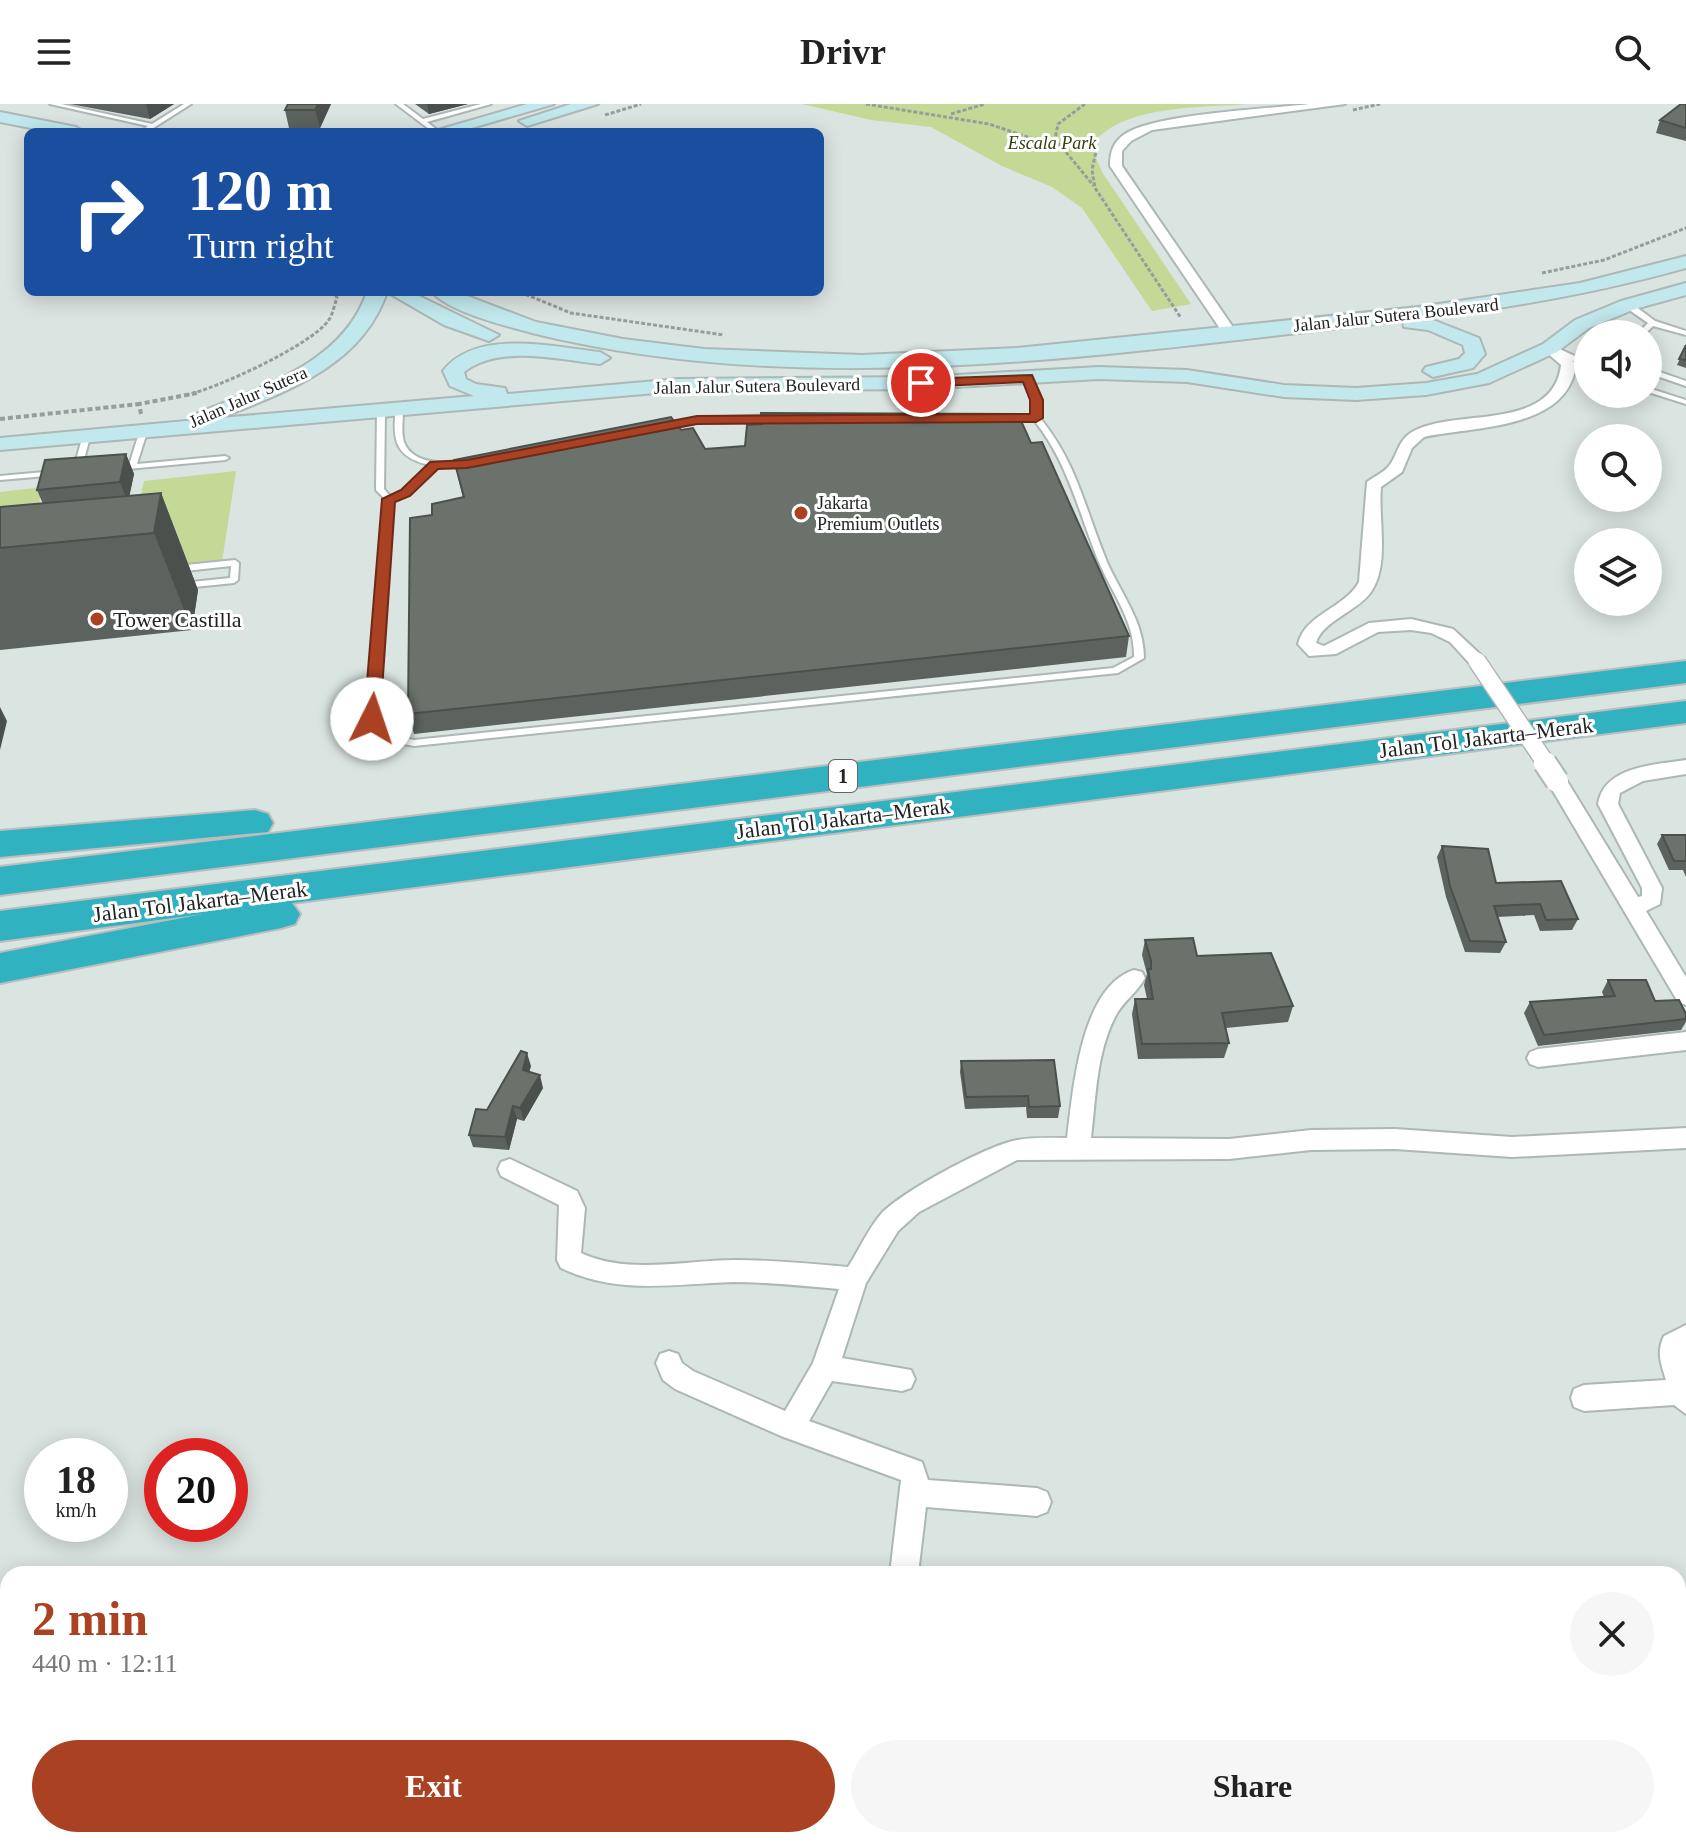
<!DOCTYPE html>
<html lang="en">
<head>
<meta charset="utf-8">
<style>
	body { margin:0; font-family:Georgia,serif; background:#f6f6f6; color:#222; height:100vh; display:flex; flex-direction:column; font-size:30px; white-space:nowrap }
	* { box-sizing:border-box; margin:0 }
	p { font-size:26px; color:#767676 }
	.icon { flex:none; width:44px; height:44px; fill:none; stroke:currentColor; stroke-width:2; stroke-linecap:round; stroke-linejoin:round }
	.map { position:relative; flex:1; overflow:hidden }
	.panel { position:absolute; left:0px; top:1462px; width:1686px; height:282px; display:flex; flex-direction:column; background:#fff; border-radius:24px 24px 0 0; box-shadow:0 4px 20px #0003 }
	.panel>* { flex:none }
	.guide { position:absolute; left:24px; top:24px; width:800px; height:168px; border-radius:12px; box-shadow:0 4px 20px #0003; background:#1a4fa0; color:#fff; overflow:hidden }
	.buttons { position:absolute; left:1574px; top:216px; display:grid; gap:16px }
	.buttons a { display:grid; place-items:center; width:88px; height:88px; border-radius:50%; background:#fff; box-shadow:0 4px 20px #0003; font-size:40px }
	.speed { position:absolute; left:24px; top:1334px; display:flex; gap:16px; font-size:40px; font-weight:700; text-align:center }
	.speed>* { display:grid; place-content:center; width:104px; height:104px; border-radius:50%; background:#fff; box-shadow:0 4px 20px #0003; line-height:1 }
	.speed small { font-size:20px; font-weight:400 }
	.speed .limit { border:12px solid #d22; background:#fff; color:#111 }
	.pin { position:absolute; display:grid; place-items:center; width:68px; height:68px; color:#fff; margin:-34px; border:4px solid #fff; border-radius:50%; box-shadow:0 2px 8px #0007 }
	.me { position:absolute; width:88px; margin:-44px; rotate:4deg; stroke-linejoin:round; filter:drop-shadow(0 0 6px #0008) }
	.turn { display:flex; align-items:center; gap:28px; height:168px; padding:0 32px; font-size:36px }
	.turn .icon { width:104px; height:104px; stroke-width:2.5 }
	.turn b { display:block; font-size:56px; line-height:68px }
	.round { display:grid; place-items:center; flex:none; width:84px; height:84px; border-radius:42px; background:#f6f6f6 }
	.headline { display:flex; align-items:center; justify-content:space-between; height:136px; padding:0 32px }
	h1 { font-size:48px; font-weight:700; line-height:60px; color:#a94122 }
	.cta { display:flex; gap:16px; margin-top:auto; padding:16px 32px }
	.cta a { flex:1; height:92px; border-radius:48px; background:#a94122; color:#fff; font-size:32px; font-weight:700; line-height:92px; text-align:center }
	.cta a+a { background:#f6f6f6; color:#222 }
	header { display:flex; justify-content:space-between; align-items:center; height:104px; padding:0 32px; background:#fff; font-size:36px; font-weight:700 }
	.map>svg:first-child { display:block }
</style>
</head>
<body>
<header><svg class="icon" aria-label="menu" viewBox="0 0 24 24"><path d="M4 6h16M4 12h16M4 18h16"/></svg>Drivr<svg class="icon" aria-label="search" viewBox="0 0 24 24"><circle cx="10" cy="10" r="6"/><path d="M15 15l6 6"/></svg></header>
<div class="map">
<svg width="1686" height="1743" viewBox="0 0 1686 1743">
	<rect width="100%" height="100%" fill="#dae4e1"/>
	<path fill="#c5d996" d="M 802,0 L 1249,0 C 1201,4 1121,0 1091,42 L 1102,68 L 1191,200 L 1152,207 L 1082,104 L 1052,83 L 1002,62 L 931,23 L 871,16 Z
		M 236,367 L 222,458 L 0,480 L 0,388 L 43,383 L 36,411 L 139,400 L 144,377 Z"/>
	<g fill="none" stroke-linecap="round" stroke-linejoin="round">
		<g stroke="#adb7b5" stroke-width="4">
			<path id="lane" d="M 50,0 L 61,0 L 152,20 L 184,0 L 191,0 L 147,28 L 140,28 L 148,22 Z
				M 396,0 L 403,0 L 423,15 L 481,0 L 491,0 L 427,18 L 440,28 L 433,28 Z
				M 201,26 L 213,26 L 216,28 L 198,28 Z
				M 322,26 L 333,28 L 319,28 Z
				M 1625,199 L 1631,199 L 1655,217 L 1686,227 L 1686,231 L 1653,222 L 1645,230 L 1637,230 L 1648,219 L 1625,203 Z
				M 1549,243 L 1555,243 L 1588,258 L 1588,263 L 1549,247 Z
				M 1648,264 L 1686,277 L 1686,282 L 1648,269 Z
				M 1025,272 L 1032,274 L 1041,296 L 1040,314 C 1077,359 1085,405 1107,458 C 1121,490 1144,517 1144,554 L 1118,569 L 414,642 L 384,636 L 367,615 L 385,395 L 376,386 L 377,307 L 381,305 L 385,307 L 384,385 L 390,392 L 402,387 L 429,361 C 395,353 392,336 396,304 L 403,306 C 403,316 401,328 404,338 C 413,362 448,359 468,358 L 472,360 L 468,362 L 437,362 L 408,391 L 393,396 L 377,615 L 390,631 L 414,636 L 1113,564 L 1134,553 C 1135,516 1111,488 1098,456 C 1078,406 1068,359 1034,316 L 1005,316 L 1001,314 L 1005,312 L 1032,312 L 1033,296 L 1024,274 Z
				M 1648,284 L 1686,296 L 1686,300 L 1648,288 Z
				M 776,311 L 779,311 L 779,315 L 697,318 L 662,325 L 658,323 L 697,314 Z
				M 140,326 L 147,328 L 137,360 L 225,352 L 229,354 L 225,356 L 117,366 L 117,362 L 129,361 Z
				M 83,331 L 90,333 L 81,367 L 77,369 L 73,367 Z
				M 55,367 L 58,367 L 58,371 L 0,376 L 0,372 Z
				M 235,456 L 239,459 L 238,476 L 234,479 L 184,484 L 181,483 L 181,479 L 230,474 L 231,462 L 176,468 L 172,465 L 176,462 Z"/>
		</g>
		<g stroke="#adb7b5" stroke-width="4">
			<path id="street" d="M 1309,0 L 1345,0 L 1152,26 L 1131,37 L 1122,47 L 1122,62 L 1237,229 L 1225,232 L 1110,62 C 1110,48 1113,38 1125,30 C 1155,10 1268,5 1309,0 Z
				M 1545,241 L 1555,241 L 1576,260 C 1569,326 1474,322 1424,333 L 1412,344 L 1402,368 L 1381,383 C 1378,416 1390,460 1371,488 C 1358,507 1322,517 1316,539 L 1324,542 L 1369,519 L 1411,515 L 1453,525 L 1483,553 L 1483,561 L 1471,561 L 1450,538 L 1431,529 L 1411,526 L 1378,528 L 1336,550 L 1309,552 L 1298,540 C 1305,510 1345,504 1359,478 L 1367,378 C 1373,373 1383,369 1388,363 C 1398,352 1397,337 1412,328 C 1454,303 1553,329 1561,261 L 1545,247 Z
				M 1686,656 L 1686,670 L 1643,677 L 1620,689 L 1618,700 L 1662,784 L 1660,800 L 1646,807 L 1686,873 L 1686,901 L 1678,898 L 1547,677 L 1550,672 L 1564,672 L 1638,793 L 1642,792 L 1642,784 L 1598,700 C 1604,662 1654,661 1686,656 Z
				M 1134,866 L 1142,868 L 1145,874 C 1137,889 1122,898 1115,913 C 1096,950 1096,994 1091,1034 L 1229,1035 L 1311,1026 L 1395,1025 L 1512,1033 L 1686,1024 L 1686,1044 L 1512,1053 L 1395,1045 L 1311,1046 L 1229,1055 L 1017,1056 L 919,1108 L 898,1127 L 866,1179 L 842,1254 L 911,1266 L 915,1275 L 911,1284 L 902,1287 L 832,1277 L 809,1317 L 922,1358 L 928,1376 L 1037,1384 L 1047,1388 L 1051,1398 L 1047,1408 L 1037,1412 L 926,1403 L 918,1470 L 890,1470 L 901,1376 L 781,1332 L 675,1285 L 663,1276 L 656,1259 L 660,1250 L 669,1247 L 678,1250 L 682,1259 L 693,1267 L 785,1307 L 813,1259 L 839,1185 C 804,1182 768,1178 733,1178 C 673,1180 617,1191 561,1164 L 557,1156 L 559,1101 L 501,1072 L 498,1065 L 501,1058 L 510,1055 L 577,1087 L 585,1104 L 581,1149 C 628,1171 686,1156 736,1156 C 773,1156 811,1160 848,1163 C 859,1146 868,1125 881,1110 C 903,1087 986,1042 1017,1036 C 1034,1033 1051,1034 1067,1034 C 1073,988 1080,883 1134,866 Z
				M 1686,928 L 1686,946 L 1538,963 L 1530,960 L 1527,954 L 1530,948 L 1538,945 Z
				M 1686,1221 L 1686,1310 L 1674,1301 L 1584,1307 L 1574,1303 L 1571,1294 L 1574,1285 L 1584,1281 L 1666,1276 C 1661,1260 1656,1248 1664,1232 Z
				M 1678,1560 L 1686,1560 L 1686,1590 L 1678,1590 Z
				M 244,1736 L 276,1736 L 274,1743 L 242,1743 Z
				M 364,1736 L 398,1736 L 401,1743 L 367,1743 Z
				M 882,1736 L 914,1736 L 915,1743 L 883,1743 Z
				M 1234,1736 L 1262,1736 L 1264,1743 L 1232,1743 Z"/>
		</g>
		<g stroke="#adb7b5" stroke-width="4">
			<path id="secondary" d="M 527,0 L 554,0 L 458,28 L 431,28 Z
				M 571,0 L 598,0 L 527,22 L 519,17 Z
				M 0,8 L 76,23 L 84,28 L 51,28 L 0,18 Z
				M 1686,152 L 1686,164 C 1601,188 1515,203 1428,214 L 1479,234 L 1485,250 L 1473,264 L 1433,273 L 1423,267 L 1426,263 L 1459,255 L 1465,249 L 1463,241 L 1428,226 L 1404,223 L 1403,217 C 1116,248 816,299 532,229 C 506,222 449,208 432,188 L 457,188 L 536,218 L 623,235 L 704,245 L 862,251 L 1017,244 L 1418,203 L 1580,179 Z
				M 1686,179 L 1686,191 L 1635,205 L 1589,224 L 1557,248 L 1489,279 L 1426,291 L 1356,296 L 1284,293 L 1187,278 L 1099,275 L 921,285 L 679,287 L 0,346 L 0,334 L 197,316 L 198,309 C 262,283 343,259 367,188 L 387,188 C 362,262 286,288 220,314 L 474,292 L 450,282 L 443,267 C 476,224 554,243 600,248 L 610,254 L 600,260 C 559,256 499,240 464,268 L 466,275 L 476,280 L 505,284 L 507,290 L 679,275 L 921,273 L 1099,263 L 1187,266 L 1284,281 L 1356,284 L 1426,279 L 1477,270 L 1543,240 L 1575,216 L 1621,197 Z
				M 387,188 L 411,188 L 499,231 L 489,237 L 444,221 Z"/>
		</g>
		<g stroke="#bcbdbd" stroke-width="4">
			<path id="highway" d="M 1686,557 L 1686,579 L 0,791 L 0,763 Z
				M 1686,597 L 1686,619 L 292,799 L 300,810 L 295,820 L 281,824 L 0,879 L 0,849 L 203,810 L 0,837 L 0,807 Z
				M 255,706 L 268,710 L 273,719 L 268,728 L 0,753 L 0,727 Z"/>
		</g>
		<path stroke="#969e9c" stroke-width="3" stroke-dasharray="4 2" stroke-linecap="butt" d="M 866,0 L 989,20 L 1060,44
			M 1085,0 L 1058,20 L 1055,35 L 1094,82
			M 1353,6 L 1380,0
			M 951,10 L 985,0
			M 605,11 L 641,0
			M 1097,43 L 1092,66 L 1095,84 L 1181,214
			M 1542,169 L 1604,156 L 1686,124
			M 520,188 L 571,209 L 724,231
			M 186,291 C 216,285 311,241 328,217 C 333,211 334,201 337,194 L 334,188"/>
		<path stroke="#969e9c" stroke-width="4" stroke-dasharray="5 3" stroke-linecap="butt" d="M 141,310 L 139,300 L 197,289
			M 0,315 L 139,300"/>
		<use href="#lane" fill="#fff" fill-rule="evenodd"/>
		<use href="#street" fill="#fff" fill-rule="evenodd"/>
		<use href="#secondary" fill="#c1e8ec" fill-rule="evenodd"/>
		<use href="#highway" fill="#31b2c1" fill-rule="evenodd"/>
		<g stroke="#adb7b5" stroke-width="20" stroke-linecap="butt">
			<path id="street-bridge-far1" d="M 1477,557 L 1547,661"/>
		</g>
		<g stroke="#adb7b5" stroke-width="26" stroke-linecap="butt">
			<path id="street-bridge" d="M 1545,659 L 1557,677"/>
		</g>
		<use href="#street-bridge-far1" stroke="#fff" stroke-width="17"/>
		<use href="#street-bridge" stroke="#fff" stroke-width="22"/>
	</g>
	<path fill="#5c625d" d="M 70,0 L 174,0 L 150,15 Z
		M 288,0 L 331,0 L 320,24 L 289,24 L 285,6 Z
		M 415,0 L 468,0 L 429,10 Z
		M 1686,0 L 1686,37 L 1656,29 L 1660,16 Z
		M 1686,241 L 1686,264 L 1677,261 Z
		M 681,326 L 705,345 L 1031,339 L 1129,532 L 1126,553 L 414,630 L 408,610 L 432,411 L 463,394 L 454,356 Z
		M 126,350 L 134,370 L 129,392 L 161,389 L 198,486 L 192,526 L 0,546 L 0,403 L 43,400 L 37,386 Z
		M 1662,731 L 1686,731 L 1686,773 L 1683,766 L 1669,766 L 1657,740 Z
		M 1442,742 L 1496,779 L 1578,815 L 1572,826 L 1540,827 L 1534,811 L 1497,813 L 1506,838 L 1500,849 L 1465,848 L 1446,793 L 1437,753 Z
		M 1145,836 L 1197,852 L 1293,902 L 1288,918 L 1226,924 L 1229,939 L 1224,954 L 1138,955 L 1132,910 L 1135,895 L 1147,895 L 1144,881 L 1147,870 L 1142,851 Z
		M 1608,876 L 1686,910 L 1686,918 L 1681,926 L 1538,942 L 1524,909 L 1530,898 L 1604,893 L 1602,888 Z
		M 961,957 L 1060,1002 L 1058,1014 L 1027,1014 L 1026,1003 L 965,1005 L 960,968 Z
		M 531,962 L 529,968 L 543,984 L 524,1017 L 517,1015 L 509,1046 L 473,1043 L 469,1031 L 487,1006 Z"/>
	<path fill="#4b504c" d="M 146,0 L 174,0 L 150,15 Z
		M 318,0 L 331,0 L 320,24 L 315,6 Z
		M 427,0 L 468,0 L 429,10 Z
		M 126,350 L 134,370 L 128,399 L 120,378 Z
		M 161,389 L 198,486 L 192,526 L 154,429 Z
		M 0,603 L 7,617 L 0,646 Z
		M 527,949 L 531,962 L 526,979 L 523,966 Z
		M 540,971 L 543,984 L 524,1017 L 520,1004 Z
		M 513,1002 L 517,1015 L 509,1046 L 505,1033 Z
		M 230,1736 L 238,1736 L 238,1743 L 229,1743 Z
		M 354,1736 L 363,1736 L 361,1743 L 352,1743 Z
		M 502,1736 L 507,1736 L 507,1743 L 502,1743 Z"/>
	<path fill="#6b726c" stroke="#4b504c" stroke-width="2" d="M 288,0 L 318,0 L 315,6 L 285,6 Z
		M 1681,0 L 1686,0 L 1686,24 L 1660,16 Z
		M 1686,241 L 1686,256 L 1679,255 Z
		M 761,309 L 1018,310 L 1031,339 L 1042,338 L 1129,532 L 408,610 L 410,414 L 432,411 L 432,400 L 464,393 L 454,356 L 671,313 L 681,326 L 693,324 L 705,345 L 745,342 L 747,321 L 762,320 Z
		M 126,350 L 120,378 L 37,386 L 45,356 Z
		M 161,389 L 154,429 L 0,444 L 0,403 Z
		M 1662,731 L 1686,731 L 1686,757 L 1674,757 Z
		M 1442,742 L 1488,745 L 1496,779 L 1561,777 L 1578,815 L 1546,816 L 1540,800 L 1494,802 L 1506,838 L 1470,837 L 1450,782 Z
		M 1193,834 L 1197,852 L 1271,849 L 1293,902 L 1222,909 L 1229,939 L 1142,940 L 1135,895 L 1153,895 L 1148,865 L 1151,865 L 1151,857 L 1145,836 Z
		M 1608,876 L 1646,876 L 1655,897 L 1679,896 L 1686,910 L 1686,915 L 1544,931 L 1530,898 L 1615,892 Z
		M 521,947 L 527,949 L 523,966 L 540,971 L 520,1004 L 513,1002 L 505,1033 L 469,1031 L 476,1005 L 487,1006 Z
		M 1054,956 L 1060,1002 L 1029,1003 L 1028,992 L 966,993 L 961,957 Z
		M 207,1736 L 230,1736 L 229,1743 L 207,1743 Z
		M 269,1736 L 354,1736 L 352,1743 L 259,1743 L 260,1739 Z
		M 425,1736 L 502,1736 L 502,1743 L 425,1743 Z"/>
	<path fill="#a94122" stroke="#6e2a16" stroke-width="2" d="M 1032,271 L 1043,296 L 1043,314 L 1036,318 L 697,320 L 467,364 L 438,365 L 410,392 L 395,398 L 380,615 L 372,620 L 364,615 L 382,395 L 401,386 L 430,358 L 467,356 L 697,312 L 1030,310 L 1030,296 L 1023,278 L 921,283 L 915,279 L 921,275 Z"/>
	<g fill="#a94122" stroke="#fff" stroke-width="3">
		<circle cx="801" cy="409" r="8"/>
		<circle cx="97" cy="515" r="8"/>
	</g>
	<g text-anchor="middle" stroke-width="6" stroke-linejoin="round" paint-order="stroke">
		<g font-size="18" font-style="italic" fill="#333f0c" stroke="#fff">
			<text x="1052" y="45">Escala Park</text>
		</g>
		<g font-size="18" fill="#202423" stroke="#fff">
			<text transform="translate(1396 211) rotate(-6)" y="6">Jalan Jalur Sutera Boulevard</text>
			<text transform="translate(757 282) rotate(-1)" y="6">Jalan Jalur Sutera Boulevard</text>
			<text transform="translate(248 293) rotate(-24)" y="6">Jalan Jalur Sutera</text>
		</g>
		<g font-size="18" fill="#202423" stroke="#fff" text-anchor="start">
			<text x="817" y="405">Jakarta<tspan x="817" dy="21">Premium Outlets</tspan></text>
		</g>
		<rect fill="#fff" stroke="#636665" stroke-width="2" x="829" y="656" width="28" height="32" rx="6"/>
		<g font-size="20" font-weight="bold" fill="#202423">
			<text x="843" y="679">1</text>
		</g>
		<g font-size="22" fill="#202423" stroke="#fff" text-anchor="start">
			<text x="113" y="523">Tower Castilla</text>
		</g>
		<g font-size="22" fill="#202423" stroke="#fff">
			<text transform="translate(1486 633) rotate(-7)" y="8">Jalan Tol Jakarta–Merak</text>
			<text transform="translate(843 714) rotate(-7)" y="8">Jalan Tol Jakarta–Merak</text>
			<text transform="translate(200 797) rotate(-7)" y="8">Jalan Tol Jakarta–Merak</text>
		</g>
	</g>
</svg>
<div class="buttons">
<a><svg class="icon" aria-label="sound" viewBox="0 0 24 24"><path d="M4 9h4l5-4v14l-5-4H4zM17 9q2 3 0 6"/></svg></a>
<a><svg class="icon" aria-label="search" viewBox="0 0 24 24"><circle cx="10" cy="10" r="6"/><path d="M15 15l6 6"/></svg></a>
<a><svg class="icon" aria-label="layers" viewBox="0 0 24 24"><path d="M12 4l9 5-9 5-9-5zM3 14l9 5 9-5"/></svg></a>
</div>
<div class="speed"><div>18<small>km/h</small></div><div class="limit">20</div></div>
<div class="pin" style="left:921px;top:279px;background:#d93025"><svg class="icon" aria-label="arrive" viewBox="0 0 24 24"><path d="M6 21V4h12l-3 4 3 4H6"/></svg></div>
<svg class="me" style="left:372px;top:615px" viewBox="-20 -20 40 40"><circle r="19" fill="#fff"/><path d="M0-13L10 11 0 6-10 11z" fill="#a94122"/></svg>
<div class="guide">
<div class="turn"><svg class="icon" aria-label="right" viewBox="0 0 24 24"><path d="M7 20v-9h11M14 6l5 5-5 5"/></svg><div><b>120 m</b>Turn right</div></div>
</div>
<section class="panel">
<div class="headline"><div><h1>2 min</h1><p>440 m · 12:11</p></div><a class="round"><svg class="icon" aria-label="close" viewBox="0 0 24 24"><path d="M6 6l12 12M18 6L6 18"/></svg></a></div>
<div class="cta"><a>Exit</a><a>Share</a></div>
</section>
</div>
</body>
</html>
